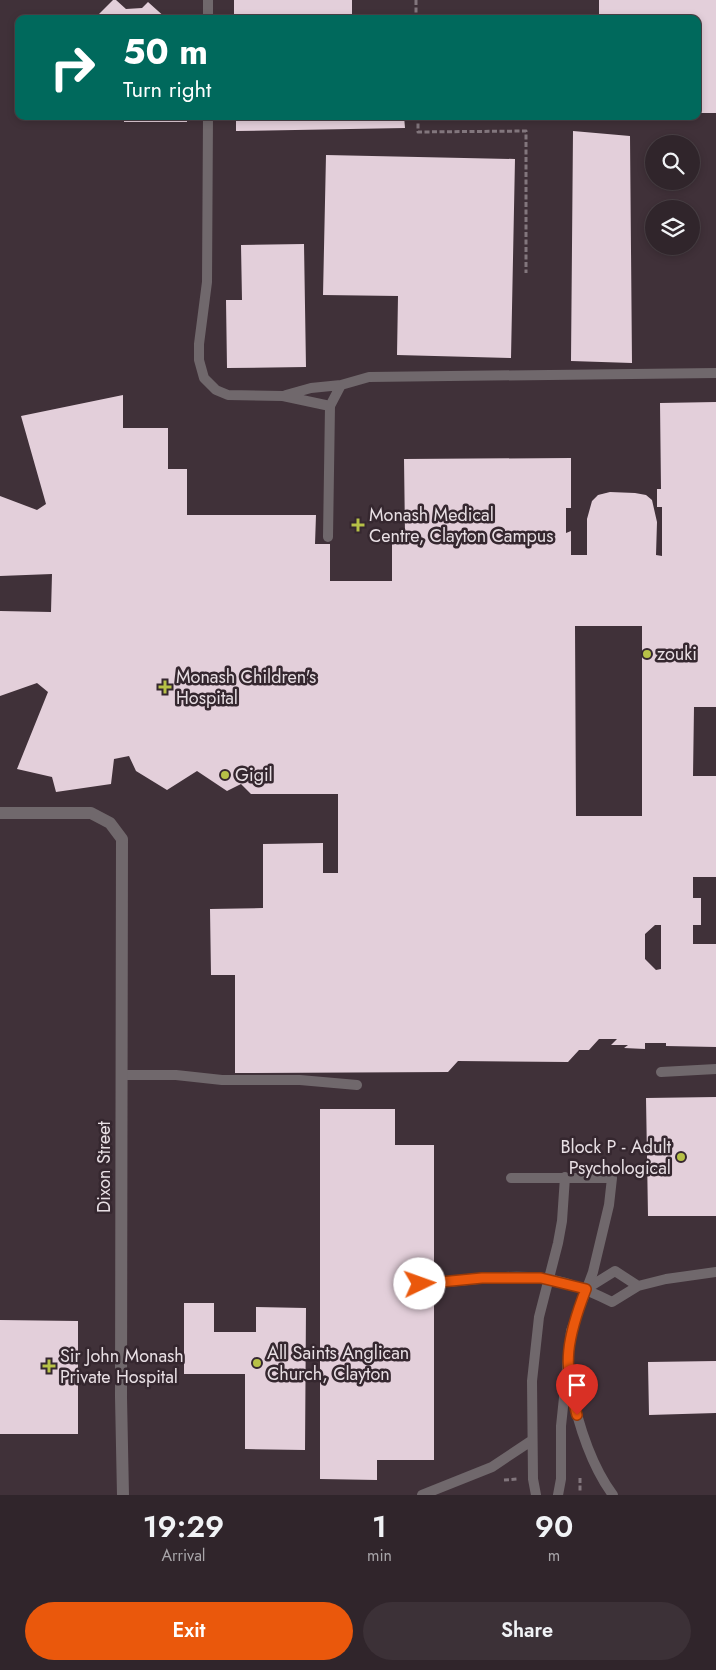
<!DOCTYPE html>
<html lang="en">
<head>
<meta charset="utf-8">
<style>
	body { margin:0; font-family:Jost,sans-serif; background:#3c3137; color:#f1f3f6; height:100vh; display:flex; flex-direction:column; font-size:19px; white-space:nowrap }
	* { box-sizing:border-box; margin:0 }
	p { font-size:16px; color:#a8a5a9 }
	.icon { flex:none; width:28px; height:28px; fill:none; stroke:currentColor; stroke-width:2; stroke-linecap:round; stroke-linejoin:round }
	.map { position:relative; height:1495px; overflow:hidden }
	.drawer { display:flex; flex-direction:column; background:#30252b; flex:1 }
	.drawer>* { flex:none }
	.banner { position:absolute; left:15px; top:15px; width:686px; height:105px; border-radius:10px; box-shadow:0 2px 8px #0003,0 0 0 1px #4b4247; background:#00695c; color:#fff; overflow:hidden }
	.buttons { position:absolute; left:645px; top:135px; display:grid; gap:10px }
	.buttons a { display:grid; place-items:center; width:55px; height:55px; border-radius:50%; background:#30252b; box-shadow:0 2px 8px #0003,0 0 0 1px #4b4247; font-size:25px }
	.pin { position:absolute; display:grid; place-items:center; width:42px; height:42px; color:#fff; margin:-51px -21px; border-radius:50% 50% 50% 0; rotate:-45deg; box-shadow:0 0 5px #0007 }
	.pin .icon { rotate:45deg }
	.me { position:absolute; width:55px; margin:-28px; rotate:87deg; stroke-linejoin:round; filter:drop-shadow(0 0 4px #0008) }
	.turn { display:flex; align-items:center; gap:18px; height:105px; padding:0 25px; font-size:22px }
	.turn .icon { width:65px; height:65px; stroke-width:2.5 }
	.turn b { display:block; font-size:35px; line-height:42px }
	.eta { display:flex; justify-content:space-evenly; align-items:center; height:85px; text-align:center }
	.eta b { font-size:30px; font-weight:600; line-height:35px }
	.primary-button { display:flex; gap:10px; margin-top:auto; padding:10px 25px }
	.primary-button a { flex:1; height:58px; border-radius:30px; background:#ea580c; color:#fff; font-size:20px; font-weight:600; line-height:58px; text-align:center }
	.primary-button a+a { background:#3c3137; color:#f1f3f6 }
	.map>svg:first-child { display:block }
</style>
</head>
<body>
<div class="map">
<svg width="716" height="1495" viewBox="0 0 716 1495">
	<rect width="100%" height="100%" fill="#403139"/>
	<path fill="#e3cfda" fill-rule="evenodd" d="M 113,0 L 116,0 L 126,9 L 142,8 L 148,2 L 167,19 L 94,19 Z
		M 234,0 L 352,0 L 352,19 L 234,19 Z
		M 599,0 L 716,0 L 716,113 L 698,113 L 698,19 L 599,19 Z
		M 124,116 L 187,116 L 187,122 L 124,122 Z
		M 236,116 L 404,116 L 405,128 L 236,131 Z
		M 573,131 L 630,136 L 632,363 L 571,361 Z
		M 326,155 L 515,159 L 511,358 L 397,355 L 398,296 L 323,295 Z
		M 304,244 L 306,367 L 227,368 L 226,300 L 242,300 L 241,245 Z
		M 123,395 L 123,428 L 168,428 L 168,469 L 187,469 L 187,515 L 316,515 L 315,544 L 330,544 L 330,581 L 392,581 L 392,536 L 405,534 L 404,459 L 571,458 L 571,508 L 566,508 L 566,533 L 571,531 L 571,555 L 587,555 L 587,519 L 592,501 L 598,495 L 610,492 L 635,493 L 646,495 L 652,500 L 657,522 L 656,555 L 662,556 L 662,507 L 657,507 L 657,489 L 661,489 L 660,403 L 716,402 L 716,707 L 694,707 L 693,776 L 716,776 L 716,877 L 693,877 L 693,898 L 701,898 L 701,925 L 693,925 L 693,944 L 716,944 L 716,1047 L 666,1046 L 666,1043 L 645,1043 L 645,1049 L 624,1048 L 628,1045 L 611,1045 L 617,1039 L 599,1039 L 589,1050 L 579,1050 L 568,1062 L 458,1061 L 448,1072 L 235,1073 L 235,975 L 211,975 L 210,909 L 263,908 L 263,844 L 323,843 L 323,873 L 338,873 L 338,794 L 251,794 L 241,784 L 227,791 L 197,771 L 167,790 L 136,771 L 129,756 L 114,759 L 111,784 L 56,792 L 52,777 L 17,769 L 48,692 L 37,683 L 0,696 L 0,611 L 51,612 L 52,574 L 0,576 L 0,496 L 37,510 L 46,504 L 21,416 ZM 575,626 L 642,626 L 642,816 L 576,816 ZM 655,925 L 661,925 L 661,969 L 656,970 L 645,959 L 645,934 Z
		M 716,1097 L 716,1216 L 648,1216 L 646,1098 Z
		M 320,1109 L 395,1109 L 395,1145 L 434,1145 L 434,1460 L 377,1460 L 377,1480 L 320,1479 Z
		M 184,1303 L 214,1303 L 214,1332 L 256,1332 L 256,1307 L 306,1308 L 305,1450 L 245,1449 L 245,1374 L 184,1374 Z
		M 0,1320 L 78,1321 L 78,1434 L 0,1434 Z
		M 716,1361 L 716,1413 L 649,1415 L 648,1362 Z"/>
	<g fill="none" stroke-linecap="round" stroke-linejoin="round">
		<path stroke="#82767d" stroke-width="3" stroke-dasharray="5 2.5" stroke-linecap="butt" d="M 416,0 L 416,19
			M 418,116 L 418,132 L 526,131 L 526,273
			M 580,1478 L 580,1491
			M 504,1480 L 518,1479"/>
		<path stroke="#70686c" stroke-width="10" d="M 208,0 L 208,19
			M 208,116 L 207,282 L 199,344 L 199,360 L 204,378 L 216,390 L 228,395 L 283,396 L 330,406
			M 286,395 L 311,388 L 341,385
			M 328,537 L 330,406 L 341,385 L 369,377 L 716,373
			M 661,1072 L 716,1069
			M 121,1075 L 176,1075 L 222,1080 L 300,1080 L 357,1085
			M 511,1178 L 612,1178 L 609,1205 L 593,1272 L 571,1331 L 561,1426 L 561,1479 L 558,1495
			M 406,1284 C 450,1285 495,1273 540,1278 C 565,1280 590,1291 612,1302 L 638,1286 L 666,1279 L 716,1272
			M 586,1289 L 615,1271 L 638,1286
			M 569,1381 C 577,1420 589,1463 613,1495
			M 422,1495 L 492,1467 L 531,1441
			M 536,1495 L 533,1479 L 532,1381 L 539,1317 L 558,1243 L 562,1221 L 565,1177"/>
		<path stroke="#70686c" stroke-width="12" d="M 0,813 L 91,813 L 110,823 L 122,839 L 121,1397 L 123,1495"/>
	</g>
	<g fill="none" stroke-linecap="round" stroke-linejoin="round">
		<g stroke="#983908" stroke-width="12">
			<path id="route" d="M 420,1284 L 482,1278 L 541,1278 L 586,1289 C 567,1338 562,1364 577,1415"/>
		</g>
		<use href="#route" stroke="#ea580c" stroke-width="9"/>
	</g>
	<g fill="#b7c147" stroke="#35272f" stroke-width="2">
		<path d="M355.5 517.5h5v5h5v5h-5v5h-5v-5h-5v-5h5z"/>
		<circle cx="647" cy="654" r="5"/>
		<path d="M162.5 679.5h5v5h5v5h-5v5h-5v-5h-5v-5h5z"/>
		<circle cx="225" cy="775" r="5"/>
		<circle cx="681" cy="1157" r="5"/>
		<circle cx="257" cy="1363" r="5"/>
		<path d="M46.5 1358.5h5v5h5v5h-5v5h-5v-5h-5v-5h5z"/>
	</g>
	<g text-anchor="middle" stroke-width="5" stroke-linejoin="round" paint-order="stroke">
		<g font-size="18" fill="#e8dfe4" stroke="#35272f" text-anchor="start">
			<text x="369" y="521">Monash Medical<tspan x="369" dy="21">Centre, Clayton Campus</tspan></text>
			<text x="657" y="660">zouki</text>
			<text x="176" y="683">Monash Children's<tspan x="176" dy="21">Hospital</tspan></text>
			<text x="235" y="781">Gigil</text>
			<text x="671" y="1153" text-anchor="end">Block P - Adult<tspan x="671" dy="21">Psychological</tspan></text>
			<text x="267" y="1359">All Saints Anglican<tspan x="267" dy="21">Church, Clayton</tspan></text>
			<text x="60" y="1362">Sir John Monash<tspan x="60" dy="21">Private Hospital</tspan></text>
		</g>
		<g font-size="18" fill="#e8dfe4" stroke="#35272f">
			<text transform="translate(104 1167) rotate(-90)" y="6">Dixon Street</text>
		</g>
	</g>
</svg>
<div class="buttons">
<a><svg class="icon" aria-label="search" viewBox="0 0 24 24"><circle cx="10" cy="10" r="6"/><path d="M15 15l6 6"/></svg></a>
<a><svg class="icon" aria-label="layers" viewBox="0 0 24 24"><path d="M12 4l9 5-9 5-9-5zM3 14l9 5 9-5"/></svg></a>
</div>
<div class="pin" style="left:577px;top:1415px;background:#d93025"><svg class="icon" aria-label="arrive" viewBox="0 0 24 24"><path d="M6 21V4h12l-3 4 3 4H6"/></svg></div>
<svg class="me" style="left:420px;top:1284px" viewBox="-20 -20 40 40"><circle r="19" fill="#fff"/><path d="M0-13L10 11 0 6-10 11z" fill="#ea580c"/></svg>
<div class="banner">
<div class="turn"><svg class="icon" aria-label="right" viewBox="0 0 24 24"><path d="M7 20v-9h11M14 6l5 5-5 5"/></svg><div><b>50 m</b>Turn right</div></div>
</div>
</div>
<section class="drawer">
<div class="eta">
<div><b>19:29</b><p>Arrival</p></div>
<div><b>1</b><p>min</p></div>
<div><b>90</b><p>m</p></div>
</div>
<div class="primary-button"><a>Exit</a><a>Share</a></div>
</section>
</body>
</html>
